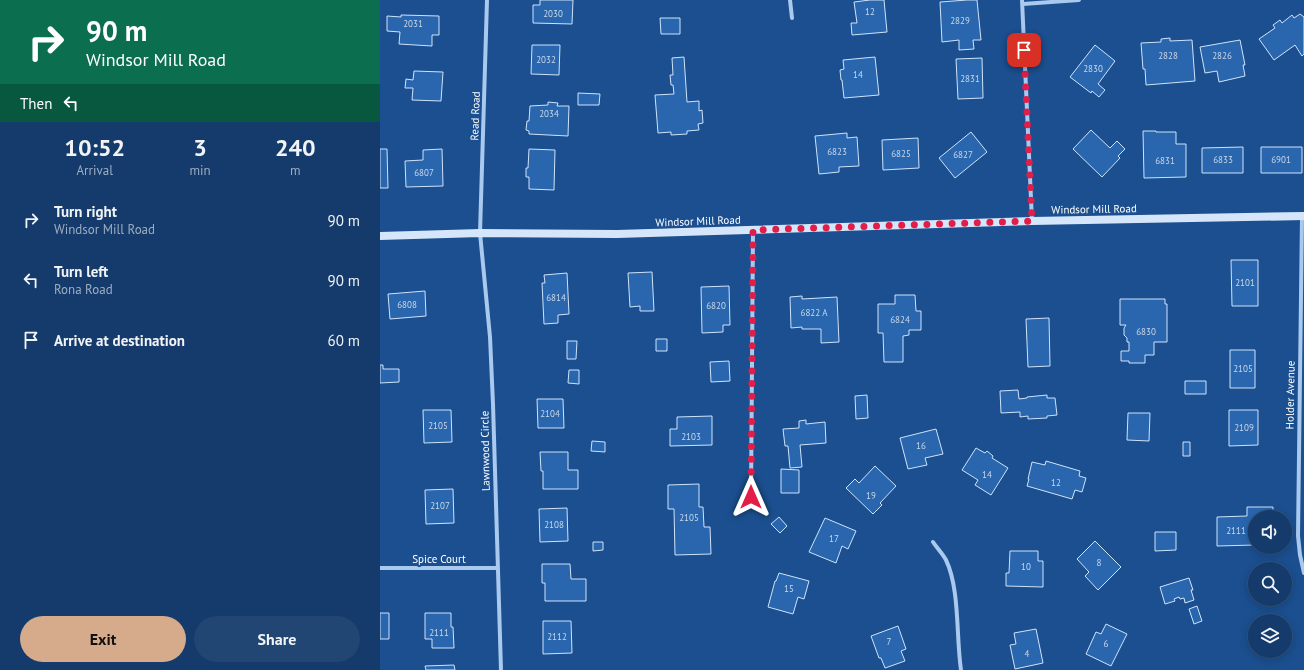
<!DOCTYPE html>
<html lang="en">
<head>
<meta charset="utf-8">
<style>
	body { margin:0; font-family:"PT Sans",sans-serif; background:#214673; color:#f1f3f6; height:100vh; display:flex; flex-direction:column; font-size:15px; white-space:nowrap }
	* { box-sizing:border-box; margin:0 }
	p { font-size:13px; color:#9dadc1 }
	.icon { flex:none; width:22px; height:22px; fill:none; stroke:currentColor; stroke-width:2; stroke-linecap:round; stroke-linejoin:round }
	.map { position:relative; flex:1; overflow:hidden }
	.sheet { display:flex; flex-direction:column; background:#143b6b; width:380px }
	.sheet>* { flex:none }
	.top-card { background:#0b6e4f; color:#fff; overflow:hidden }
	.tools { position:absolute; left:868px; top:510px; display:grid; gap:8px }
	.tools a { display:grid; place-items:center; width:44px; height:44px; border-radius:50%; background:#143b6b; box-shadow:0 2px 10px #0003,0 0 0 1px #33557e; font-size:20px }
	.pin { position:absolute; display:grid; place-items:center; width:34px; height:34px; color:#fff; margin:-17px; border-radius:8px; box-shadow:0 2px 6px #0006 }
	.me { position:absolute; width:44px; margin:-22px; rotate:0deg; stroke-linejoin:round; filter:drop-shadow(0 0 3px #0008) }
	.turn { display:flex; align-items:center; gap:14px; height:84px; padding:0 20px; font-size:18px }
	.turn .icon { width:52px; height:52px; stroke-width:2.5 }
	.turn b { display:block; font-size:28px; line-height:34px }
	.then { display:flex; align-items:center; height:38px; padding:0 20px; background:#0003; gap:8px; font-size:15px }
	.eta { display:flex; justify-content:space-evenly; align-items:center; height:68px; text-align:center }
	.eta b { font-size:24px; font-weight:700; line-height:28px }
	.button { display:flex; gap:8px; margin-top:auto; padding:8px 20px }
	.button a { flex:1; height:46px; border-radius:24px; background:#d6ab8b; color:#111; font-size:16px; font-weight:700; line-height:46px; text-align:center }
	.button a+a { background:#214673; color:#f1f3f6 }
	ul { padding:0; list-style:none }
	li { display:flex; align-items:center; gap:12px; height:60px; padding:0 20px }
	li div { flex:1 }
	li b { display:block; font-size:15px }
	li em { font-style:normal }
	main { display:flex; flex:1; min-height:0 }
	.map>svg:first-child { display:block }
</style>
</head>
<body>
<main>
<section class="sheet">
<div class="top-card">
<div class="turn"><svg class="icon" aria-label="right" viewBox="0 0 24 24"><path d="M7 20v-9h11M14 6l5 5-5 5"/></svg><div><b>90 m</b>Windsor Mill Road</div></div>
<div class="then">Then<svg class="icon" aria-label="left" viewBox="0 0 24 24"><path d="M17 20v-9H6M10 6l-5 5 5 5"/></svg></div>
</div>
<div class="eta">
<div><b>10:52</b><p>Arrival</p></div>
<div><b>3</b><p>min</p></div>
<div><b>240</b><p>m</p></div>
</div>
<ul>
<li><svg class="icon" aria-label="right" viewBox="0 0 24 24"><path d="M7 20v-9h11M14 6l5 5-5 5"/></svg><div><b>Turn right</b><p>Windsor Mill Road</p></div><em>90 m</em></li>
<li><svg class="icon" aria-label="left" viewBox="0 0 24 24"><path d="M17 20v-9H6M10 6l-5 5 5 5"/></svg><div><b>Turn left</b><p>Rona Road</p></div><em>90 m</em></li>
<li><svg class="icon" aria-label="arrive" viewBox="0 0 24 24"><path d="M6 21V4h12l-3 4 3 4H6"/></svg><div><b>Arrive at destination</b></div><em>60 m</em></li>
</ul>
<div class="button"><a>Exit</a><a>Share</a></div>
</section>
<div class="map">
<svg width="924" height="670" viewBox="0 0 924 670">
	<rect width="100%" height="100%" fill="#1b4f8f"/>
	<path fill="#2a66ad" stroke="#cfe3fa" d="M 160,0 L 193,0 L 192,24 L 153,23 L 153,5 L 160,5 Z
		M 490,0 L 504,0 L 507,32 L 472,35 L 471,23 L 477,23 L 474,2 Z
		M 587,0 L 597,0 L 601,40 L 593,40 L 594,49 L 579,50 L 579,40 L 562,42 L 560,2 Z
		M 920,14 L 924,17 L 924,54 L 922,56 L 915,45 L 894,60 L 879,39 L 895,28 L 893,25 L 900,20 L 902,23 L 912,15 L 914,18 Z
		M 21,15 L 59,16 L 59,35 L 52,35 L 52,46 L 19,44 L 20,32 L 7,31 L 7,16 L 21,17 Z
		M 280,18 L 300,18 L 300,34 L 281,34 Z
		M 790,38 L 790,41 L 812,40 L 815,81 L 766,85 L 765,69 L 763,69 L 761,43 L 781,42 L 781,39 Z
		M 860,40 L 865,65 L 863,65 L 865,76 L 839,82 L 837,71 L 825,73 L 820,47 Z
		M 152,45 L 180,45 L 179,75 L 151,74 Z
		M 715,45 L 735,61 L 718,84 L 725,90 L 719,97 L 712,91 L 711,93 L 690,77 Z
		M 304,57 L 307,102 L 319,101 L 319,111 L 322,110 L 323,123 L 318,124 L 319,130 L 307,131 L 307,134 L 291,135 L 291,132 L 278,133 L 275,95 L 294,94 L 293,85 L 291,85 L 290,75 L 293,75 L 292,58 Z
		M 495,57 L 499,95 L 464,98 L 462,80 L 461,80 L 460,70 L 464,69 L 463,60 Z
		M 602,58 L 603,98 L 578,99 L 576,59 Z
		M 34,71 L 63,72 L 61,101 L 32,100 L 33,88 L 25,88 L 26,79 L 33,80 Z
		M 198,93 L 220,94 L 219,105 L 198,105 Z
		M 168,102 L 178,103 L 177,106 L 189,106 L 188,136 L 149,134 L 149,131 L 146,130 L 147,121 L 149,121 L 150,106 L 168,105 Z
		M 711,130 L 730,148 L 737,141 L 745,149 L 738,156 L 740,158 L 722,177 L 693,149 Z
		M 763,131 L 776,131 L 776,132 L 796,132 L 796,144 L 806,144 L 806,177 L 764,178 Z
		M 591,132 L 607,152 L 575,178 L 559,158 Z
		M 467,133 L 467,138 L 477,137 L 479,166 L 459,167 L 459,172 L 439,174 L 435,136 Z
		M 538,138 L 539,168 L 503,170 L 502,140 Z
		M 863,147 L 863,173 L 822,173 L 822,148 Z
		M 881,147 L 922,147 L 922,173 L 881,173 Z
		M 0,149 L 7,149 L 8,188 L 0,188 Z
		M 62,149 L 63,186 L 26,187 L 25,161 L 43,160 L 43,150 Z
		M 149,149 L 175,150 L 174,190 L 149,189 L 149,177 L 146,177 L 146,168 L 148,168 Z
		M 851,260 L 878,260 L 878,306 L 852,306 Z
		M 272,272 L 274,311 L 260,311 L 260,306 L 250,307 L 248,273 Z
		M 187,273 L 189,314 L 178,315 L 178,323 L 164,324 L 162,283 L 165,283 L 164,275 Z
		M 349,286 L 350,325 L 343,325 L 343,332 L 322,333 L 321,287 Z
		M 45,291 L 46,316 L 10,319 L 8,294 Z
		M 515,295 L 535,295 L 536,311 L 541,311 L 541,330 L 529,330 L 529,335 L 523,336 L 523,362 L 504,362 L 503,333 L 498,333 L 498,304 L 515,304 Z
		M 422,296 L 422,299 L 457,297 L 459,342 L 441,343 L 441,329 L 422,329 L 422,327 L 411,328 L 410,297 Z
		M 740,299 L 785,299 L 785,304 L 787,304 L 787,342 L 774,342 L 774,355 L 765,355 L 765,363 L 749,363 L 749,361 L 741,361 L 741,351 L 749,351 L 749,342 L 747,342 L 747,338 L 744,335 L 744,328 L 746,325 L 740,325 Z
		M 669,318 L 670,366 L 648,367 L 646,319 Z
		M 276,339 L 287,339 L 287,351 L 276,351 Z
		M 187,341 L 197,341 L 196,359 L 187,359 Z
		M 850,350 L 875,350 L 875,388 L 850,388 Z
		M 349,361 L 350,381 L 331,382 L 330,362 Z
		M 0,365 L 3,365 L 3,369 L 19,369 L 19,382 L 0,383 Z
		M 189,370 L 199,370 L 199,384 L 188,383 Z
		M 805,381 L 826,381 L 826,394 L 805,394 Z
		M 638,390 L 639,399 L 647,398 L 647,397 L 667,395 L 667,398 L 675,398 L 677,415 L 667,416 L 667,418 L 648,419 L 648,416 L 640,417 L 640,412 L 621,413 L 620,391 Z
		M 487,395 L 488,418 L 476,419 L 475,396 Z
		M 157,399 L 183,399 L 184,428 L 158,428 Z
		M 43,410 L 71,410 L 72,442 L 44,443 Z
		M 849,410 L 878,410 L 878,445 L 849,446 Z
		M 748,413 L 770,413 L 769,441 L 747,440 Z
		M 332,416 L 332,445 L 290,446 L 290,429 L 297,429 L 297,417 Z
		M 426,420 L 426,424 L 445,422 L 446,443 L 420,445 L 422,467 L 410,468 L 408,446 L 405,446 L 403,429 L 419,428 L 419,421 Z
		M 556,429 L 563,454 L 545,458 L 547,465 L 528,469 L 520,438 Z
		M 212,441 L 225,442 L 225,452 L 211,451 Z
		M 803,442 L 810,442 L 810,456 L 803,456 Z
		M 596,448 L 605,453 L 607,451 L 613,456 L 612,458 L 628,468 L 611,495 L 595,485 L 598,480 L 582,470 Z
		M 160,452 L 188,452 L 188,470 L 198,470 L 198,489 L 163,489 L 163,471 L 161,471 Z
		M 666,461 L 700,471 L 699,476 L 706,478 L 702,492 L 695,490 L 692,499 L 647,486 L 649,479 L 648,479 L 652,462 L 665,465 Z
		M 495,466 L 516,486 L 500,503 L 502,505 L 493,514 L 466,488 L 475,479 L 479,483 Z
		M 401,469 L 419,470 L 419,493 L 401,493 Z
		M 319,484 L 319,507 L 323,507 L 324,527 L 330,527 L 331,554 L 295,555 L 294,509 L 288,509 L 288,485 Z
		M 73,489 L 74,523 L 46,524 L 45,490 Z
		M 867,507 L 893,507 L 893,517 L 875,517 L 875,545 L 837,546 L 837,517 L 867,516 Z
		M 187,508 L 188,541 L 160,542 L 159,509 Z
		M 399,517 L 407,526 L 400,533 L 391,524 Z
		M 445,518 L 476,531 L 468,549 L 462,546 L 456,563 L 429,552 Z
		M 775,532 L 796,532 L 796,550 L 775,551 Z
		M 715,541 L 741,567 L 718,590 L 705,576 L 709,572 L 697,559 Z
		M 213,542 L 223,542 L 223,550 L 213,551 Z
		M 630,551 L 658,551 L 658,561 L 663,561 L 663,587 L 626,586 L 626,573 L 629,573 Z
		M 162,564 L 190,564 L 191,579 L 206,579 L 206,601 L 165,601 L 165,583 L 162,583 Z
		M 399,573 L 429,581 L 424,599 L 418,597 L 413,614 L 388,607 L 395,581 L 396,581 Z
		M 809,578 L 813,590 L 811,590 L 814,600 L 805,603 L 804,598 L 800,599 L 799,597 L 794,599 L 795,601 L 785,604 L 780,587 Z
		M 817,606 L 822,621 L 814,624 L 809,609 Z
		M 0,613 L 9,613 L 9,639 L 0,639 Z
		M 45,613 L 71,613 L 71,627 L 73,627 L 74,648 L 52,648 L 52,639 L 45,639 Z
		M 163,621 L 191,621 L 192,653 L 163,654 Z
		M 726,624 L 747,634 L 731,666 L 706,654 L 716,632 L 721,634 Z
		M 518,626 L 526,649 L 521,651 L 525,661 L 505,668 L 501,658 L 499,658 L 491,636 Z
		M 656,629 L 663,663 L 635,669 L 630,645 L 636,644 L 634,633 Z
		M 74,665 L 75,670 L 46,670 L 45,666 Z"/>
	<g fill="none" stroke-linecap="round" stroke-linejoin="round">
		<path stroke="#a9c9ee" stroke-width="4" d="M 107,0 L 100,233 L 110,337 L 113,404 L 121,670
			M 410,0 L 412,18
			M 642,0 L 652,221
			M 643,4 L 699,0
			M 922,216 L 918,536 L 920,555 L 924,573
			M 371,497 L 373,231
			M 553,542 C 557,548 563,554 566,560 C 580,589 576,637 581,670
			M 0,568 L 117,568"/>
		<path stroke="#d6e6fa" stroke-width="8" d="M 0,236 L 100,233 L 237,234 L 652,221 L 924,216"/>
	</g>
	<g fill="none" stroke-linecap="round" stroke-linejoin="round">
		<path stroke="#e11d48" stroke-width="7" stroke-dasharray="0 12.6" d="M 371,497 L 373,230 L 652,221 L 644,50"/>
	</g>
	<g text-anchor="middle" stroke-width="4" stroke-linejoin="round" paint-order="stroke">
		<g font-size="9" fill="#cad9ea">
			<text x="490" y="15">12</text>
			<text x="173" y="17">2030</text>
			<text x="580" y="24">2829</text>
			<text x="33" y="27">2031</text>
			<text x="788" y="59">2828</text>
			<text x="842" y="59">2826</text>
			<text x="166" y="63">2032</text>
			<text x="713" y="72">2830</text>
			<text x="478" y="78">14</text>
			<text x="590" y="82">2831</text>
			<text x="169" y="117">2034</text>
			<text x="457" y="155">6823</text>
			<text x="521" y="157">6825</text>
			<text x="583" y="158">6827</text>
			<text x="843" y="163">6833</text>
			<text x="901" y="163">6901</text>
			<text x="785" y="164">6831</text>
			<text x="44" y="176">6807</text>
			<text x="865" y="286">2101</text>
			<text x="176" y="301">6814</text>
			<text x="27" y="308">6808</text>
			<text x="336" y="309">6820</text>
			<text x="434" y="316">6822 A</text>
			<text x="520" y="323">6824</text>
			<text x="766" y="335">6830</text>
			<text x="863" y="372">2105</text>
			<text x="170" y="417">2104</text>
			<text x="58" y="429">2105</text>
			<text x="864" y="431">2109</text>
			<text x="311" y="440">2103</text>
			<text x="541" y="449">16</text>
			<text x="607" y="478">14</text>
			<text x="676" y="486">12</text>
			<text x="491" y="499">19</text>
			<text x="60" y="509">2107</text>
			<text x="309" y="521">2105</text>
			<text x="174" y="528">2108</text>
			<text x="856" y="534">2111</text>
			<text x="454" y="542">17</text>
			<text x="719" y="566">8</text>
			<text x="646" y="570">10</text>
			<text x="409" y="592">15</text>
			<text x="59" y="636">2111</text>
			<text x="177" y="640">2112</text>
			<text x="509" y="645">7</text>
			<text x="726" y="647">6</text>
			<text x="647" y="657">4</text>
		</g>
		<g font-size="11" fill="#fff" stroke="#1b4f8f">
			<text transform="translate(95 116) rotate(-88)" y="4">Read Road</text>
			<text transform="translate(714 209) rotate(-1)" y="4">Windsor Mill Road</text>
			<text transform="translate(318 221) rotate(-2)" y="4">Windsor Mill Road</text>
			<text transform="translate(910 395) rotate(-89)" y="4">Holder Avenue</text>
			<text transform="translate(105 451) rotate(-91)" y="4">Lawnwood Circle</text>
			<text x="59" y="563">Spice Court</text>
		</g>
	</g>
</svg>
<div class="tools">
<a><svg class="icon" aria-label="sound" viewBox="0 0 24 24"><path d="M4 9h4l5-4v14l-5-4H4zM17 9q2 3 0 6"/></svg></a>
<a><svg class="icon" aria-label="search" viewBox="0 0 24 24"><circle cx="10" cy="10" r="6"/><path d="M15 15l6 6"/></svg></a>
<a><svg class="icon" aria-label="layers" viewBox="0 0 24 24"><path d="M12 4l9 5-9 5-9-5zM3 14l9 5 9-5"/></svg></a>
</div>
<div class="pin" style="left:644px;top:50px;background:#d93025"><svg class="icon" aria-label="arrive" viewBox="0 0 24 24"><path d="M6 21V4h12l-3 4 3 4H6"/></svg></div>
<svg class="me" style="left:371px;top:497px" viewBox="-20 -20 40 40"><path d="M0-17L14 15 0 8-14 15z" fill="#e11d48" stroke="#fff" stroke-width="4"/></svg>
</div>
</main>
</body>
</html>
